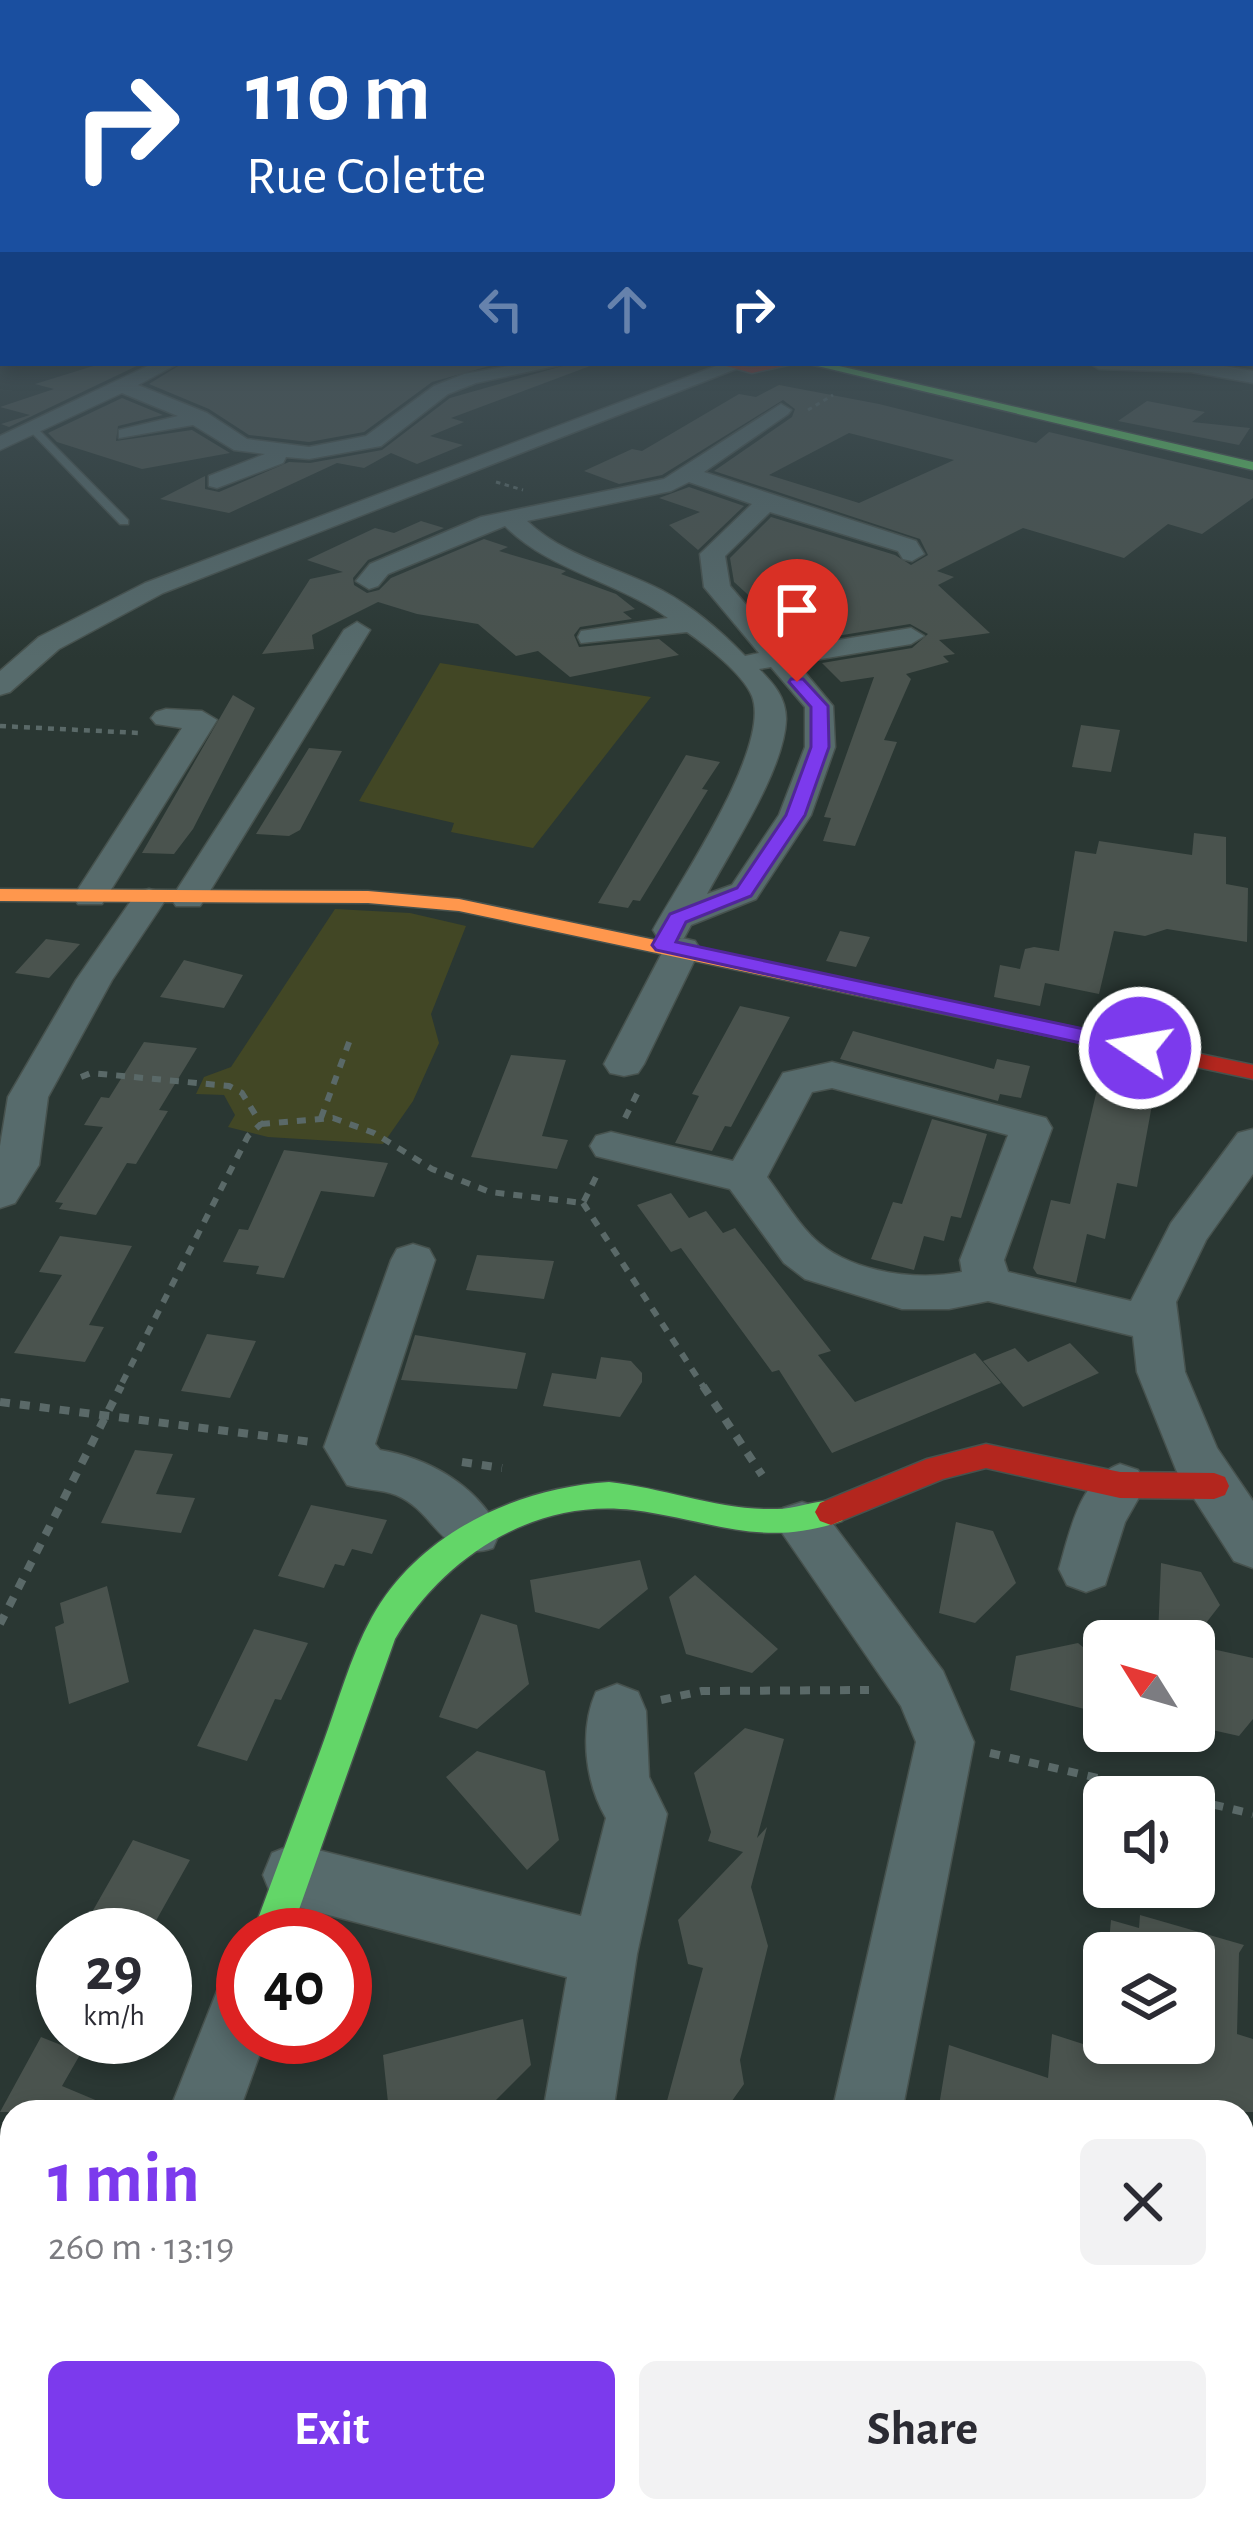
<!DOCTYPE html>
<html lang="en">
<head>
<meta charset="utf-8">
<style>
	body { margin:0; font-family:"Alegreya Sans",sans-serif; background:#f2f2f3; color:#2b2b33; height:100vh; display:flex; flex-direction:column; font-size:45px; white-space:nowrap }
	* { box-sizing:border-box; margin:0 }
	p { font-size:39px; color:#7c7c81 }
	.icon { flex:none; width:66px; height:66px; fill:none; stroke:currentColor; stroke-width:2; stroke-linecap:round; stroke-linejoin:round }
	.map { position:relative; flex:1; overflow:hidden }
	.details { position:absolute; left:0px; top:2100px; width:1254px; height:423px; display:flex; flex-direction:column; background:#fff; border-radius:36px 36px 0 0; box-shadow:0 6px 18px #0003 }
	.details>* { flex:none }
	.hud { position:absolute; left:0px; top:0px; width:1254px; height:366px; box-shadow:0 6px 18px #0003; background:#1a4fa0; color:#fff; overflow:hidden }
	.needle { width:78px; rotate:307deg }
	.tools { position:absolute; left:1083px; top:1620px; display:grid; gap:24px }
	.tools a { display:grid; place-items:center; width:132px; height:132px; border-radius:18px; background:#fff; box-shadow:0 6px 18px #0003; font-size:60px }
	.speed { position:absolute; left:36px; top:1908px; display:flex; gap:24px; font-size:60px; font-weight:700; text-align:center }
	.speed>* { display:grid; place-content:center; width:156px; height:156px; border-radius:50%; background:#fff; box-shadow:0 6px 18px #0003; line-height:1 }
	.speed small { font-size:30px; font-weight:400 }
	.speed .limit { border:18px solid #d22; background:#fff; color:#111 }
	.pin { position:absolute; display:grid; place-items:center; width:102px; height:102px; color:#fff; margin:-123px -51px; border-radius:50% 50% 50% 0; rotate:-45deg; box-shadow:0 0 12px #0007 }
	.pin .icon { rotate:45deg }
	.me { position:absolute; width:132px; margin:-66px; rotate:282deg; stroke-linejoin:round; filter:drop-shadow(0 0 9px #0008) }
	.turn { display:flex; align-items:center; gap:42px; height:252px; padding:0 48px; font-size:54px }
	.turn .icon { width:156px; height:156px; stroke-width:2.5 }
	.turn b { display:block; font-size:84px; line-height:102px }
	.lanes { display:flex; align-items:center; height:114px; padding:0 48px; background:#0003; justify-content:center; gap:60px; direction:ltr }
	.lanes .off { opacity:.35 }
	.round { display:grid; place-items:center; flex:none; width:126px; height:126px; border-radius:18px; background:#f2f2f3 }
	.head { display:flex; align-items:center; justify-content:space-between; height:204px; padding:0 48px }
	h1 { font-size:72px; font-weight:700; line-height:90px; color:#7c3aed }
	.primary-button { display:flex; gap:24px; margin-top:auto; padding:24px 48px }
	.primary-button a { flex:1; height:138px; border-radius:18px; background:#7c3aed; color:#fff; font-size:48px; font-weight:700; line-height:138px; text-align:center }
	.primary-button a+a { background:#f2f2f3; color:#2b2b33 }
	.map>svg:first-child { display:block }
</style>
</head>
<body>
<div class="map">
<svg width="1253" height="2522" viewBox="0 0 1253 2522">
	<rect width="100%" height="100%" fill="#2a3733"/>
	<path fill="#424725" d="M 440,663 L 651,697 L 533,848 L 451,832 L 454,823 L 359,801 Z
		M 335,909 L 410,913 L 466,926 L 431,1014 L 439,1043 L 413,1101 L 383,1144 L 268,1137 L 228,1127 L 235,1115 L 224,1095 L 196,1094 L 204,1077 L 231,1067 Z"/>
	<path fill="#4a534e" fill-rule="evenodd" d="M 103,363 L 143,363 L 9,427 L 1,424 L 30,415 L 0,407 L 54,389 L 35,384 Z
		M 183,363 L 500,363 L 432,382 L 364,432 L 309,442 L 249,435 L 209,409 L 149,384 Z
		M 573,363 L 590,366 L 451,418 L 464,422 L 430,436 L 463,445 L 417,464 L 391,453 L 364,468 L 337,463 L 229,513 L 160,499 L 205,476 L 205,489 L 219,492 L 289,462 L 310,463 L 382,450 L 450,398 Z
		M 779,385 L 879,404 L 1036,443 L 1049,432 L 1253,480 L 1253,498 L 1202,534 L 1168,524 L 1124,558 L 1023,528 L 937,571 L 954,577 L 938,585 L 990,633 L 939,640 L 955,654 L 943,656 L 949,662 L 906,674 L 911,679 L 884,740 L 897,742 L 855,846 L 823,841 L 831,818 L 824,817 L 874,677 L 841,682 L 822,663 L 912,648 L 928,634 L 910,624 L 800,642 L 734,582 L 730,558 L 771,517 L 895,555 L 911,565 L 928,555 L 920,539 L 714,471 L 792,417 L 795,409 L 783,400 L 662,475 L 619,484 L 584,471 L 632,449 L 642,451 L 739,394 L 756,397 ZM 849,433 L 954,460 L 859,503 L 769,475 Z
		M 122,398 L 163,415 L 118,426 L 116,441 L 192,430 L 230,453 L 142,469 L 57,442 L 48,433 Z
		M 1147,401 L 1205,412 L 1192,422 L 1250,428 L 1239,445 L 1249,447 L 1118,421 Z
		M 689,487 L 744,506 L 698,550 L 669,525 L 700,512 L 659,498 Z
		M 421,521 L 444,528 L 368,560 L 353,578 L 354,585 L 367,593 L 379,590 L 391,578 L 484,539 L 508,547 L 499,551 L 560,569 L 566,571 L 561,574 L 616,594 L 635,609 L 623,612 L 632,619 L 580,627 L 574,635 L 579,647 L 659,639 L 679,655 L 570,677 L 538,651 L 516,656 L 478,624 L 417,614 L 378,602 L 312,635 L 314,649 L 262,654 L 310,579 L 343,572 L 307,560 L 375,528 L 394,533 Z
		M 233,695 L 255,708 L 193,829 L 174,854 L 142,853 Z
		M 1081,725 L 1120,730 L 1111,772 L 1072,767 Z
		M 309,748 L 342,751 L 300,830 L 289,836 L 256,834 Z
		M 686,755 L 720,762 L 702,789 L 708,790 L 640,901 L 633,900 L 628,908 L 598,903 Z
		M 1194,833 L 1226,837 L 1226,884 L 1248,888 L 1247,942 L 1167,929 L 1145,936 L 1114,931 L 1099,994 L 1045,983 L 1040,1006 L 994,997 L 1000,965 L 1020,969 L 1025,949 L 1034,947 L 1059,951 L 1075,851 L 1096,854 L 1099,841 L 1192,855 Z
		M 840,931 L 870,937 L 856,967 L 826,961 Z
		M 46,939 L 80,944 L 49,978 L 15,973 Z
		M 184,960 L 243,975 L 224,1008 L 160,997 Z
		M 740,1006 L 790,1017 L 731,1127 L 725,1126 L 712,1151 L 675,1143 L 699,1096 L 692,1094 Z
		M 853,1031 L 994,1069 L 997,1059 L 1030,1066 L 1021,1098 L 1000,1094 L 998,1101 L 840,1059 Z
		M 144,1042 L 197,1048 L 159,1110 L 168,1111 L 136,1164 L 127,1163 L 96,1215 L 59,1209 L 63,1203 L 55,1202 L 103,1127 L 84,1125 L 101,1097 L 109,1098 Z
		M 511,1055 L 566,1060 L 542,1136 L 568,1140 L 557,1169 L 471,1157 Z
		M 1099,1081 L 1154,1094 L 1137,1187 L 1117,1183 L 1105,1239 L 1087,1234 L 1076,1283 L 1037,1274 L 1033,1268 L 1051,1200 L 1070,1204 Z
		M 932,1119 L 987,1134 L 961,1218 L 951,1216 L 944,1241 L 924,1236 L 914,1270 L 871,1259 L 893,1202 L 902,1204 Z
		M 284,1150 L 388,1163 L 374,1197 L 321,1191 L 284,1278 L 256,1274 L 259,1266 L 223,1262 L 239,1229 L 248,1230 Z
		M 671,1193 L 689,1218 L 706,1211 L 723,1233 L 735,1228 L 831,1351 L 818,1355 L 855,1402 L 975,1353 L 1001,1383 L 832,1453 L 779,1370 L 772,1372 L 681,1248 L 671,1252 L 637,1205 Z
		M 60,1236 L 132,1246 L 89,1325 L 104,1327 L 85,1362 L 14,1353 L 62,1275 L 39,1272 Z
		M 477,1255 L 554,1261 L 544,1299 L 466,1290 Z
		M 207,1334 L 256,1341 L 230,1398 L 181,1391 Z
		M 415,1335 L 526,1353 L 517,1389 L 401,1380 Z
		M 1070,1343 L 1099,1373 L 1023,1407 L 983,1361 L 1015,1348 L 1028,1362 Z
		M 601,1357 L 631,1361 L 642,1373 L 642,1382 L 620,1417 L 543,1406 L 552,1373 L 596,1379 Z
		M 135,1450 L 173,1454 L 156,1494 L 195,1498 L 181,1533 L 101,1523 Z
		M 311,1505 L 387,1520 L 372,1554 L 352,1549 L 344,1566 L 335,1564 L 324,1588 L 278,1576 Z
		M 956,1522 L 993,1531 L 1016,1583 L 975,1623 L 939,1613 Z
		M 640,1560 L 648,1589 L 599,1629 L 535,1612 L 530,1580 Z
		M 1161,1563 L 1201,1572 L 1220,1605 L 1192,1641 L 1158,1636 Z
		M 695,1575 L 778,1649 L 752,1673 L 686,1654 L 669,1597 Z
		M 107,1586 L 129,1682 L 69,1704 L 55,1627 L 64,1623 L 60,1603 Z
		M 481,1614 L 517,1625 L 529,1684 L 477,1729 L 439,1717 Z
		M 254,1629 L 308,1643 L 281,1700 L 275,1699 L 247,1761 L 197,1746 Z
		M 1078,1643 L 1104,1664 L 1104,1714 L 1010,1690 L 1016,1656 Z
		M 1194,1645 L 1253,1658 L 1253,1719 L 1239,1736 L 1194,1726 Z
		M 745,1728 L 784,1739 L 757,1838 L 767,1827 L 751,1887 L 768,1946 L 740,2060 L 744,2084 L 724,2112 L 664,2112 L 703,1968 L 688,1964 L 678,1920 L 743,1852 L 708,1841 L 711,1832 L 694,1773 Z
		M 477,1751 L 545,1771 L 559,1840 L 527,1870 L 446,1777 Z
		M 133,1840 L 190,1860 L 148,1935 L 79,1935 Z
		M 1140,1915 L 1244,1945 L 1239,1953 L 1237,2034 L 1253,2039 L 1253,2112 L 938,2112 L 949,2045 L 1048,2078 L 1052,2034 L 1083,2044 L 1194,2043 L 1194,1953 L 1108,1953 L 1111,1920 L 1139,1928 Z
		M 523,2019 L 531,2065 L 484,2112 L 389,2112 L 383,2055 Z
		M 41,2037 L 81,2053 L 62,2086 L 124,2112 L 0,2112 Z"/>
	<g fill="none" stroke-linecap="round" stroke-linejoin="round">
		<g stroke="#47524e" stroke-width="3">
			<path id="lane" d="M 30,427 L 36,427 L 128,520 L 128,524 L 120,524 L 30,431 Z"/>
		</g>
		<g stroke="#47524e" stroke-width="3">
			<path id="street" d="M 154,363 L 179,363 L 138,385 L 207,413 L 247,439 L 309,447 L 366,436 L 434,386 L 464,374 L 525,363 L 569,363 L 476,383 L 448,394 L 381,446 L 309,459 L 286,457 L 283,463 L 217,488 L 209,486 L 209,476 L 265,454 L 234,450 L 193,425 L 119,438 L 119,430 L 178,416 L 122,393 L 0,450 L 0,436 Z
				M 724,363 L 741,367 L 163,593 L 59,649 L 10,692 L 0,695 L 0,671 L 39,637 L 145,583 Z
				M 1089,363 L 1207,363 L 1253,371 L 1253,383 L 1191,372 L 1099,369 Z
				M 781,404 L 791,410 L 788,414 L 704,472 L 916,541 L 924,554 L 912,561 L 903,559 L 898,551 L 770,512 L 725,556 L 730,586 L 784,649 L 911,628 L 924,636 L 911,644 L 797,663 L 833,706 L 835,747 L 811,815 L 756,899 L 691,925 L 684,938 L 658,938 L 653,930 C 679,882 772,747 752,696 C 743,674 707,646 687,632 L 581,643 L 578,637 L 581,631 L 668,618 C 617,581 550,571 505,526 L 388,574 L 378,586 L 369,589 L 356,581 L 370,564 L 481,517 L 664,479 ZM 689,482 L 752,504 L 700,554 L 704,587 L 759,653 L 745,656 C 721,631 693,607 663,591 C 619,568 563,556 527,521 L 671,491 ZM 771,667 L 805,707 L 805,747 L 779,815 L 732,885 L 707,894 C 731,849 785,769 786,719 C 786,697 773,683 759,669 Z
				M 357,622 L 370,630 L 205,899 L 200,906 L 176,906 L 171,899 L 344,630 Z
				M 166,709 L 202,711 L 217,720 L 102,904 L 78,904 L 73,897 L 182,728 L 156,724 L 151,718 L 156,712 Z
				M 149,889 L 161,892 L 166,899 L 112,980 L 48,1097 L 39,1165 L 15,1203 L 0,1208 L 0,1146 L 8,1097 L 76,980 L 137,892 Z
				M 682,938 L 695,941 L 700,949 L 644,1064 L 638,1073 L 624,1076 L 610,1073 L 604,1064 L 664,949 L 669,941 Z
				M 832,1062 L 1046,1118 L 1052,1128 L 1004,1260 L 1008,1272 L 1131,1301 L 1171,1223 L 1238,1133 L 1253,1129 L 1253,1174 L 1206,1240 L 1176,1302 L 1185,1372 L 1217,1448 L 1253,1501 L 1253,1568 L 1234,1561 L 1177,1472 L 1137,1372 L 1133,1336 L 988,1301 L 949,1309 L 902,1309 L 805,1279 L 784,1263 L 730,1189 L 596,1156 L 590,1146 L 596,1136 L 611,1132 L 733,1161 L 783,1073 ZM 832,1088 L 1008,1135 L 960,1260 L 962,1272 C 918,1281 855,1273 819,1243 C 799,1226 783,1198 767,1177 L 812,1092 Z
				M 413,1244 L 429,1249 L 435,1260 L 375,1444 L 380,1450 C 429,1458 478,1486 500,1532 L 493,1548 C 443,1565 436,1511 396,1495 C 380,1489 363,1490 347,1485 L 324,1447 L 391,1260 L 397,1249 Z
				M 1120,1464 L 1138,1470 L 1146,1485 L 1125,1522 L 1105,1585 L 1086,1592 L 1067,1585 L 1059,1569 C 1070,1531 1080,1478 1120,1464 Z
				M 802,1502 L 821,1508 L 943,1671 L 974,1742 L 902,2112 L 832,2112 L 916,1742 L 901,1706 L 776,1524 L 783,1508 Z
				M 617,1684 L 638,1692 L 646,1711 L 649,1777 L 667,1814 L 637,1954 L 613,2112 L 543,2112 L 567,1977 L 294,1906 L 272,1897 L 263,1875 L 272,1853 L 294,1844 L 581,1916 L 606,1818 C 585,1782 579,1730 596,1692 Z
				M 243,1977 L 243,2037 L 266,2037 L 239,2112 L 169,2112 L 219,1986 Z
				M 742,2511 L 824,2511 L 822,2522 L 740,2522 Z"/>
		</g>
		<g stroke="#47524e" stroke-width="3">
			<path id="fast" d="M 805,363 L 826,363 L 1253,462 L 1253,470 Z
				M 609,1482 C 665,1488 721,1511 777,1509 C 799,1509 823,1496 842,1503 L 847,1512 L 842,1521 C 762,1549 712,1520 633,1510 C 535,1498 443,1557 395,1639 L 290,1935 L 252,1935 C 275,1872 299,1809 322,1746 C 338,1703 350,1657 372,1617 C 419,1533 516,1488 609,1482 Z"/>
		</g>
		<g stroke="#47524e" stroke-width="3">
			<path id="slow" d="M 0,889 L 368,891 L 459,899 L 1015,1015 L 1026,1022 L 1015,1029 L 459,911 L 368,903 L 0,901 Z"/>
		</g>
		<g stroke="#47524e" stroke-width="3">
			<path id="jam" d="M 715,363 L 752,367 L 797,363 L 752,373 Z
				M 1015,1015 L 1253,1065 L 1253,1079 L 1007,1027 L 1007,1017 Z
				M 986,1444 L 1120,1472 L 1214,1473 L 1225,1477 L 1229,1486 L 1225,1495 L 1214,1499 L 1120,1498 L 986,1468 L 943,1479 L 831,1525 L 820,1521 L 815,1512 L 820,1503 L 927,1459 Z"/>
		</g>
		<path stroke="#5a6968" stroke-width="3" stroke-dasharray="4.5 4.5" stroke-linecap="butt" d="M 808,410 L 833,395
			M 496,482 L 523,490"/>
		<path stroke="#5a6968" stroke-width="4.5" stroke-dasharray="6 6" stroke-linecap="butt" d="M 0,726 L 140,733"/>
		<path stroke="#5a6968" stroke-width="6" stroke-dasharray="9 9" stroke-linecap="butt" d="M 81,1077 L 91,1073 L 229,1086 L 242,1093 L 261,1124 L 248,1136 L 119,1389
			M 321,1118 L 351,1037
			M 625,1118 L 638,1092
			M 261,1124 L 333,1118 L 374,1133 L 432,1169 L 490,1192 L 583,1203 L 598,1173
			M 583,1203 L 705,1389"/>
		<path stroke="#5a6968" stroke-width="8" stroke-dasharray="10 10" stroke-linecap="butt" d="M 703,1386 L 762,1475
			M 0,1402 L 312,1442
			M 462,1462 L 502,1468
			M 0,1624 L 121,1386
			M 661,1700 L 702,1691 L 869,1690
			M 990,1753 L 1179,1797
			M 1194,1800 L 1253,1814"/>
		<use href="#lane" fill="#576b6c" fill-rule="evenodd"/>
		<use href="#street" fill="#576b6c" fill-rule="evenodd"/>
		<use href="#fast" fill="#63d668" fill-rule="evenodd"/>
		<use href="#slow" fill="#ff974d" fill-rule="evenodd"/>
		<use href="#jam" fill="#b3261e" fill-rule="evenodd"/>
	</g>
	<linearGradient id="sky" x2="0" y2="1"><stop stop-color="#171e1c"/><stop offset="0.46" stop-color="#44535b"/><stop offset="1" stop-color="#44535b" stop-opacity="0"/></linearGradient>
	<rect width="1253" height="658" fill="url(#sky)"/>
	<path fill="#7c3aed" stroke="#51269a" stroke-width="3" d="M 791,679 L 803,679 L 828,706 L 829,747 L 805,815 L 751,896 L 686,922 L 676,942 L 1140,1041 L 1152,1048 L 1149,1053 L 1140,1056 L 656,950 L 652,945 L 670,914 L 737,888 L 786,815 L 811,747 L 811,707 L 789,682 Z"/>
</svg>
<div class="tools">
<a><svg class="needle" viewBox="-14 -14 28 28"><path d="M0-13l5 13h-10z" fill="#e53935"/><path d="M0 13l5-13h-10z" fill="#7c7c81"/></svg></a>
<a><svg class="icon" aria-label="sound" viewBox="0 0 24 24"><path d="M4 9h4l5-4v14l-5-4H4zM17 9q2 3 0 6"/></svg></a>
<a><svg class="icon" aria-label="layers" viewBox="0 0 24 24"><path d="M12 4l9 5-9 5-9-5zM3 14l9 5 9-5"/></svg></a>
</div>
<div class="speed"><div>29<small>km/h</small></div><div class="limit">40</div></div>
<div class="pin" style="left:797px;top:682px;background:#d93025"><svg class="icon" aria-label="arrive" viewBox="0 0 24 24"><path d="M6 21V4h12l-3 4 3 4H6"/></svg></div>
<svg class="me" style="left:1140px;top:1048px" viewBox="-20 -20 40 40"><circle r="17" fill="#7c3aed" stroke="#fff" stroke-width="3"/><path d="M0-11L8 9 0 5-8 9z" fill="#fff"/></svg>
<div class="hud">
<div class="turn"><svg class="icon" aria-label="right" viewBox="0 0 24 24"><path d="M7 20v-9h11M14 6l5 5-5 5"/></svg><div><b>110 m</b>Rue Colette</div></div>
<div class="lanes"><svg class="icon off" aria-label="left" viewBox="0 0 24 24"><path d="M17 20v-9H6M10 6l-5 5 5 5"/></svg><svg class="icon off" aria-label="ahead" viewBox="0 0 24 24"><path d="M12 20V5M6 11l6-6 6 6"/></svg><svg class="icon" aria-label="right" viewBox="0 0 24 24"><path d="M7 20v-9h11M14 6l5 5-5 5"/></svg></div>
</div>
<section class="details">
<div class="head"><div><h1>1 min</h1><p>260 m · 13:19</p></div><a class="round"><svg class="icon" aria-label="close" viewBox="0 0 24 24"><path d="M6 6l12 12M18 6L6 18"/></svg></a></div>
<div class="primary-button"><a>Exit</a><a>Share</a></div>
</section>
</div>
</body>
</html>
